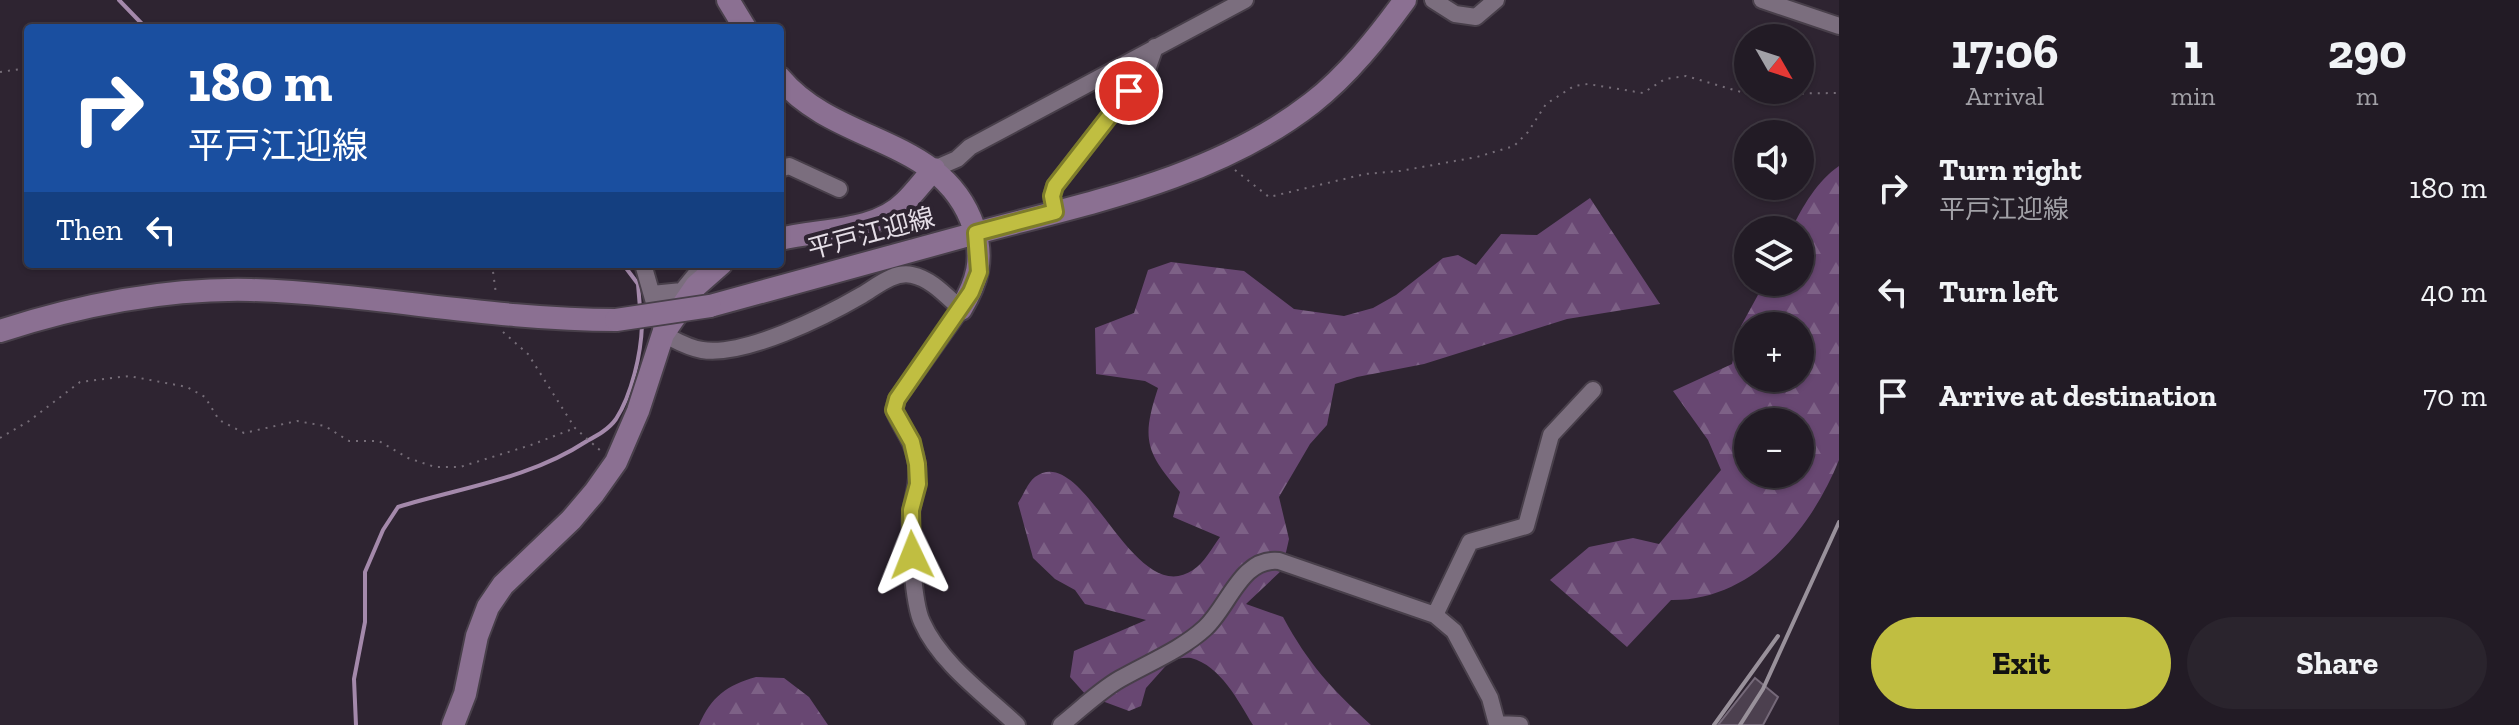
<!DOCTYPE html>
<html lang="en">
<head>
<meta charset="utf-8">
<style>
	body { margin:0; font-family:"Zilla Slab","Noto Sans JP",serif; background:#2a242d; color:#f1f3f6; height:100vh; display:flex; flex-direction:column; font-size:30px; white-space:nowrap }
	* { box-sizing:border-box; margin:0 }
	p { font-size:26px; color:#a2a1a7 }
	.icon { flex:none; width:44px; height:44px; fill:none; stroke:currentColor; stroke-width:2; stroke-linecap:round; stroke-linejoin:round }
	.map { position:relative; flex:1; overflow:hidden }
	.drawer { display:flex; flex-direction:column; background:#221b25; width:680px }
	.drawer>* { flex:none }
	.guide { position:absolute; left:24px; top:24px; width:760px; height:244px; border-radius:8px; box-shadow:0 2px 6px #0004,0 0 0 2px #3f3942; background:#1a4fa0; color:#fff; overflow:hidden }
	.needle { width:52px; rotate:129deg }
	.tools { position:absolute; left:1734px; top:24px; display:grid; gap:16px }
	.tools a { display:grid; place-items:center; width:80px; height:80px; border-radius:50%; background:#221b25; box-shadow:0 2px 6px #0004,0 0 0 2px #3f3942; font-size:40px }
	.pin { position:absolute; display:grid; place-items:center; width:68px; height:68px; color:#fff; margin:-34px; border:4px solid #fff; border-radius:50%; box-shadow:0 2px 8px #0007 }
	.me { position:absolute; width:88px; margin:-44px; rotate:358deg; stroke-linejoin:round; filter:drop-shadow(0 0 6px #0008) }
	.turn { display:flex; align-items:center; gap:28px; height:168px; padding:0 32px; font-size:36px }
	.turn .icon { width:104px; height:104px; stroke-width:2.5 }
	.turn b { display:block; font-size:56px; line-height:68px }
	.then { display:flex; align-items:center; height:76px; padding:0 32px; background:#0003; gap:16px; font-size:30px }
	.eta { display:flex; justify-content:space-evenly; align-items:center; height:136px; text-align:center }
	.eta b { font-size:48px; font-weight:800; line-height:56px }
	.button { display:flex; gap:16px; margin-top:auto; padding:16px 32px }
	.button a { flex:1; height:92px; border-radius:48px; background:#c0be41; color:#111; font-size:32px; font-weight:800; line-height:92px; text-align:center }
	.button a+a { background:#2a242d; color:#f1f3f6 }
	ul { padding:0; list-style:none }
	li { display:flex; align-items:center; gap:24px; height:104px; padding:0 32px }
	li div { flex:1 }
	li b { display:block; font-size:30px }
	li em { font-style:normal }
	main { display:flex; flex:1; min-height:0 }
	.map>svg:first-child { display:block }
</style>
</head>
<body>
<main>
<div class="map">
<svg width="1839" height="725" viewBox="0 0 1839 725">
	<defs>
		<pattern id="forest-firs" width="22" height="20" patternUnits="userSpaceOnUse" patternTransform="scale(2)"><rect width="22" height="20" fill="#684772"/><path d="M5 1l3.5 6h-7zM16 11l3.5 6h-7z" fill="#7d6186"/></pattern>
	</defs>
	<rect width="100%" height="100%" fill="#2e2431"/>
	<path fill="url(#forest-firs)" fill-rule="evenodd" d="M 1839,166 L 1839,460 C 1811,530 1752,601 1671,600 L 1627,647 L 1550,580 L 1589,547 L 1633,538 L 1659,544 L 1721,470 L 1708,440 L 1673,391 L 1732,364 L 1741,326 L 1765,282 L 1800,282 L 1800,230 L 1791,230 C 1803,206 1817,181 1839,166 ZM 1748,326 L 1800,326 L 1800,378 L 1748,378 ZM 1748,422 L 1800,422 L 1800,474 L 1748,474 Z
		M 1590,198 L 1660,304 L 1567,319 L 1424,364 L 1357,377 L 1335,384 L 1327,425 L 1310,444 L 1279,497 L 1289,539 L 1282,570 L 1246,604 L 1283,617 C 1309,665 1331,688 1371,725 L 1253,725 C 1238,701 1221,666 1191,658 C 1185,657 1177,659 1171,660 L 1146,688 L 1141,706 L 1129,711 L 1086,695 L 1070,677 L 1074,651 L 1146,620 L 1085,604 L 1075,590 L 1055,579 L 1033,558 L 1018,503 C 1023,496 1028,482 1035,477 C 1085,440 1132,611 1193,570 C 1204,563 1212,548 1220,537 L 1173,517 L 1180,492 C 1146,452 1141,440 1158,388 L 1145,381 L 1096,374 L 1095,328 L 1134,313 L 1148,270 L 1171,262 L 1244,271 L 1294,309 L 1344,316 L 1373,308 L 1396,295 L 1443,258 L 1458,255 L 1476,265 L 1501,234 L 1537,235 Z
		M 756,677 L 784,678 L 809,697 L 828,725 L 699,725 C 711,697 727,685 756,677 Z"/>
	<g fill="none" stroke-linecap="round" stroke-linejoin="round">
		<path stroke="#a489ab" stroke-width="4" d="M 119,0 L 146,28
			M 332,28 L 355,26 L 364,28
			M 623,264 L 638,284 L 640,308
			M 356,725 L 354,679 L 365,622 L 365,572 L 383,530 L 398,507 C 463,487 529,479 587,441 C 598,435 609,429 616,419 C 632,394 641,354 642,325"/>
	</g>
	<path fill="#4c404f" stroke="#756979" stroke-width="2" d="M 1755,678 L 1778,697 L 1763,725 L 1718,725 Z"/>
	<g fill="none" stroke-linecap="round" stroke-linejoin="round">
		<g stroke="#483f4a" stroke-width="20">
			<path id="street" d="M 1433,0 L 1455,14 L 1476,17 L 1496,0
				M 1762,0 L 1839,26
				M 780,169 L 789,166 L 839,189
				M 934,169 L 957,159 L 970,147 L 1245,0
				M 1055,212 L 1052,196 L 1055,186 L 1148,67 L 1155,47
				M 643,264 L 663,334 C 675,340 688,348 702,350 C 744,357 826,316 862,295 C 877,286 894,271 912,275 C 932,279 947,297 961,309 L 897,399 L 894,410 C 902,430 915,443 917,465 C 919,483 913,497 911,513 C 909,536 913,603 922,622 C 940,663 985,695 1017,725
				M 652,294 L 682,291 L 704,264
				M 1435,615 L 1470,542 L 1526,526 L 1551,435 L 1593,390
				M 1061,725 C 1080,710 1099,691 1120,679 C 1148,663 1181,650 1205,628 C 1229,606 1241,557 1279,561 L 1435,615 L 1454,631 L 1490,698 L 1497,724 L 1520,725"/>
		</g>
		<g stroke="#483f4a" stroke-width="26">
			<path id="secondary" d="M 728,0 L 745,28
				M 780,78 C 837,146 944,136 974,228 C 984,259 977,282 961,309
				M 780,239 C 819,229 875,233 905,202 C 915,192 924,180 934,169
				M 710,306 C 800,281 890,256 980,232 C 1093,202 1217,177 1312,103 C 1348,75 1378,37 1405,0
				M 0,331 C 81,305 166,288 251,290 C 373,294 493,320 616,320
				M 453,725 L 465,694 L 477,636 L 488,607 L 503,585 L 571,520 L 594,493 L 616,462 L 638,411 L 663,334 L 696,286 L 721,264"/>
		</g>
		<path stroke="#766d78" stroke-width="2" stroke-dasharray="2 6" stroke-linecap="butt" d="M 0,72 L 28,68
			M 1235,170 L 1269,197 L 1365,174 L 1400,171 L 1477,157 L 1514,146 L 1528,132 L 1546,104 L 1574,86 L 1588,84 L 1643,93 L 1665,79 L 1686,76 L 1748,94 L 1839,93
			M 492,264 L 496,294
			M 503,332 L 528,354 L 575,428 L 602,452
			M 0,438 L 29,421 L 80,382 L 129,376 L 187,387 L 205,397 L 219,420 L 244,433 L 297,421 L 325,426 L 349,441 L 379,441 L 408,458 L 435,467 L 460,467 L 531,445 L 575,428"/>
		<use href="#street" stroke="#7b6e7e" stroke-width="16"/>
		<use href="#secondary" stroke="#8b7092" stroke-width="22"/>
		<path stroke="#99919b" stroke-width="4" d="M 1714,725 L 1778,636
			M 1740,725 L 1763,689 L 1839,522"/>
		<g stroke="#483f4a" stroke-width="26" stroke-linecap="butt">
			<path id="secondary-bridge" d="M 616,320 L 710,306"/>
		</g>
		<use href="#secondary-bridge" stroke="#8b7092" stroke-width="22"/>
	</g>
	<g fill="none" stroke-linecap="round" stroke-linejoin="round">
		<g stroke="#7d7c2a" stroke-width="20">
			<path id="route" d="M 912,555 L 911,510 L 918,484 L 917,464 L 912,442 L 894,410 L 897,399 L 971,292 L 979,272 L 976,233 L 1055,212 L 1052,196 L 1055,186 L 1129,91"/>
		</g>
		<use href="#route" stroke="#c0be41" stroke-width="14"/>
	</g>
	<g text-anchor="middle" stroke-width="8" stroke-linejoin="round" paint-order="stroke">
		<g font-size="26" fill="#e5dee7" stroke="#2e2431">
			<text transform="translate(871 233) rotate(-15)" y="9">平戸江迎線</text>
		</g>
	</g>
</svg>
<div class="tools">
<a><svg class="needle" viewBox="-14 -14 28 28"><path d="M0-13l5 13h-10z" fill="#e53935"/><path d="M0 13l5-13h-10z" fill="#a2a1a7"/></svg></a>
<a><svg class="icon" aria-label="sound" viewBox="0 0 24 24"><path d="M4 9h4l5-4v14l-5-4H4zM17 9q2 3 0 6"/></svg></a>
<a><svg class="icon" aria-label="layers" viewBox="0 0 24 24"><path d="M12 4l9 5-9 5-9-5zM3 14l9 5 9-5"/></svg></a>
<a>+</a>
<a>−</a>
</div>
<div class="pin" style="left:1129px;top:91px;background:#d93025"><svg class="icon" aria-label="arrive" viewBox="0 0 24 24"><path d="M6 21V4h12l-3 4 3 4H6"/></svg></div>
<svg class="me" style="left:912px;top:555px" viewBox="-20 -20 40 40"><path d="M0-17L14 15 0 8-14 15z" fill="#c0be41" stroke="#fff" stroke-width="4"/></svg>
<div class="guide">
<div class="turn"><svg class="icon" aria-label="right" viewBox="0 0 24 24"><path d="M7 20v-9h11M14 6l5 5-5 5"/></svg><div><b>180 m</b>平戸江迎線</div></div>
<div class="then">Then<svg class="icon" aria-label="left" viewBox="0 0 24 24"><path d="M17 20v-9H6M10 6l-5 5 5 5"/></svg></div>
</div>
</div>
<section class="drawer">
<div class="eta">
<div><b>17:06</b><p>Arrival</p></div>
<div><b>1</b><p>min</p></div>
<div><b>290</b><p>m</p></div>
</div>
<ul>
<li><svg class="icon" aria-label="right" viewBox="0 0 24 24"><path d="M7 20v-9h11M14 6l5 5-5 5"/></svg><div><b>Turn right</b><p>平戸江迎線</p></div><em>180 m</em></li>
<li><svg class="icon" aria-label="left" viewBox="0 0 24 24"><path d="M17 20v-9H6M10 6l-5 5 5 5"/></svg><div><b>Turn left</b></div><em>40 m</em></li>
<li><svg class="icon" aria-label="arrive" viewBox="0 0 24 24"><path d="M6 21V4h12l-3 4 3 4H6"/></svg><div><b>Arrive at destination</b></div><em>70 m</em></li>
</ul>
<div class="button"><a>Exit</a><a>Share</a></div>
</section>
</main>
</body>
</html>
